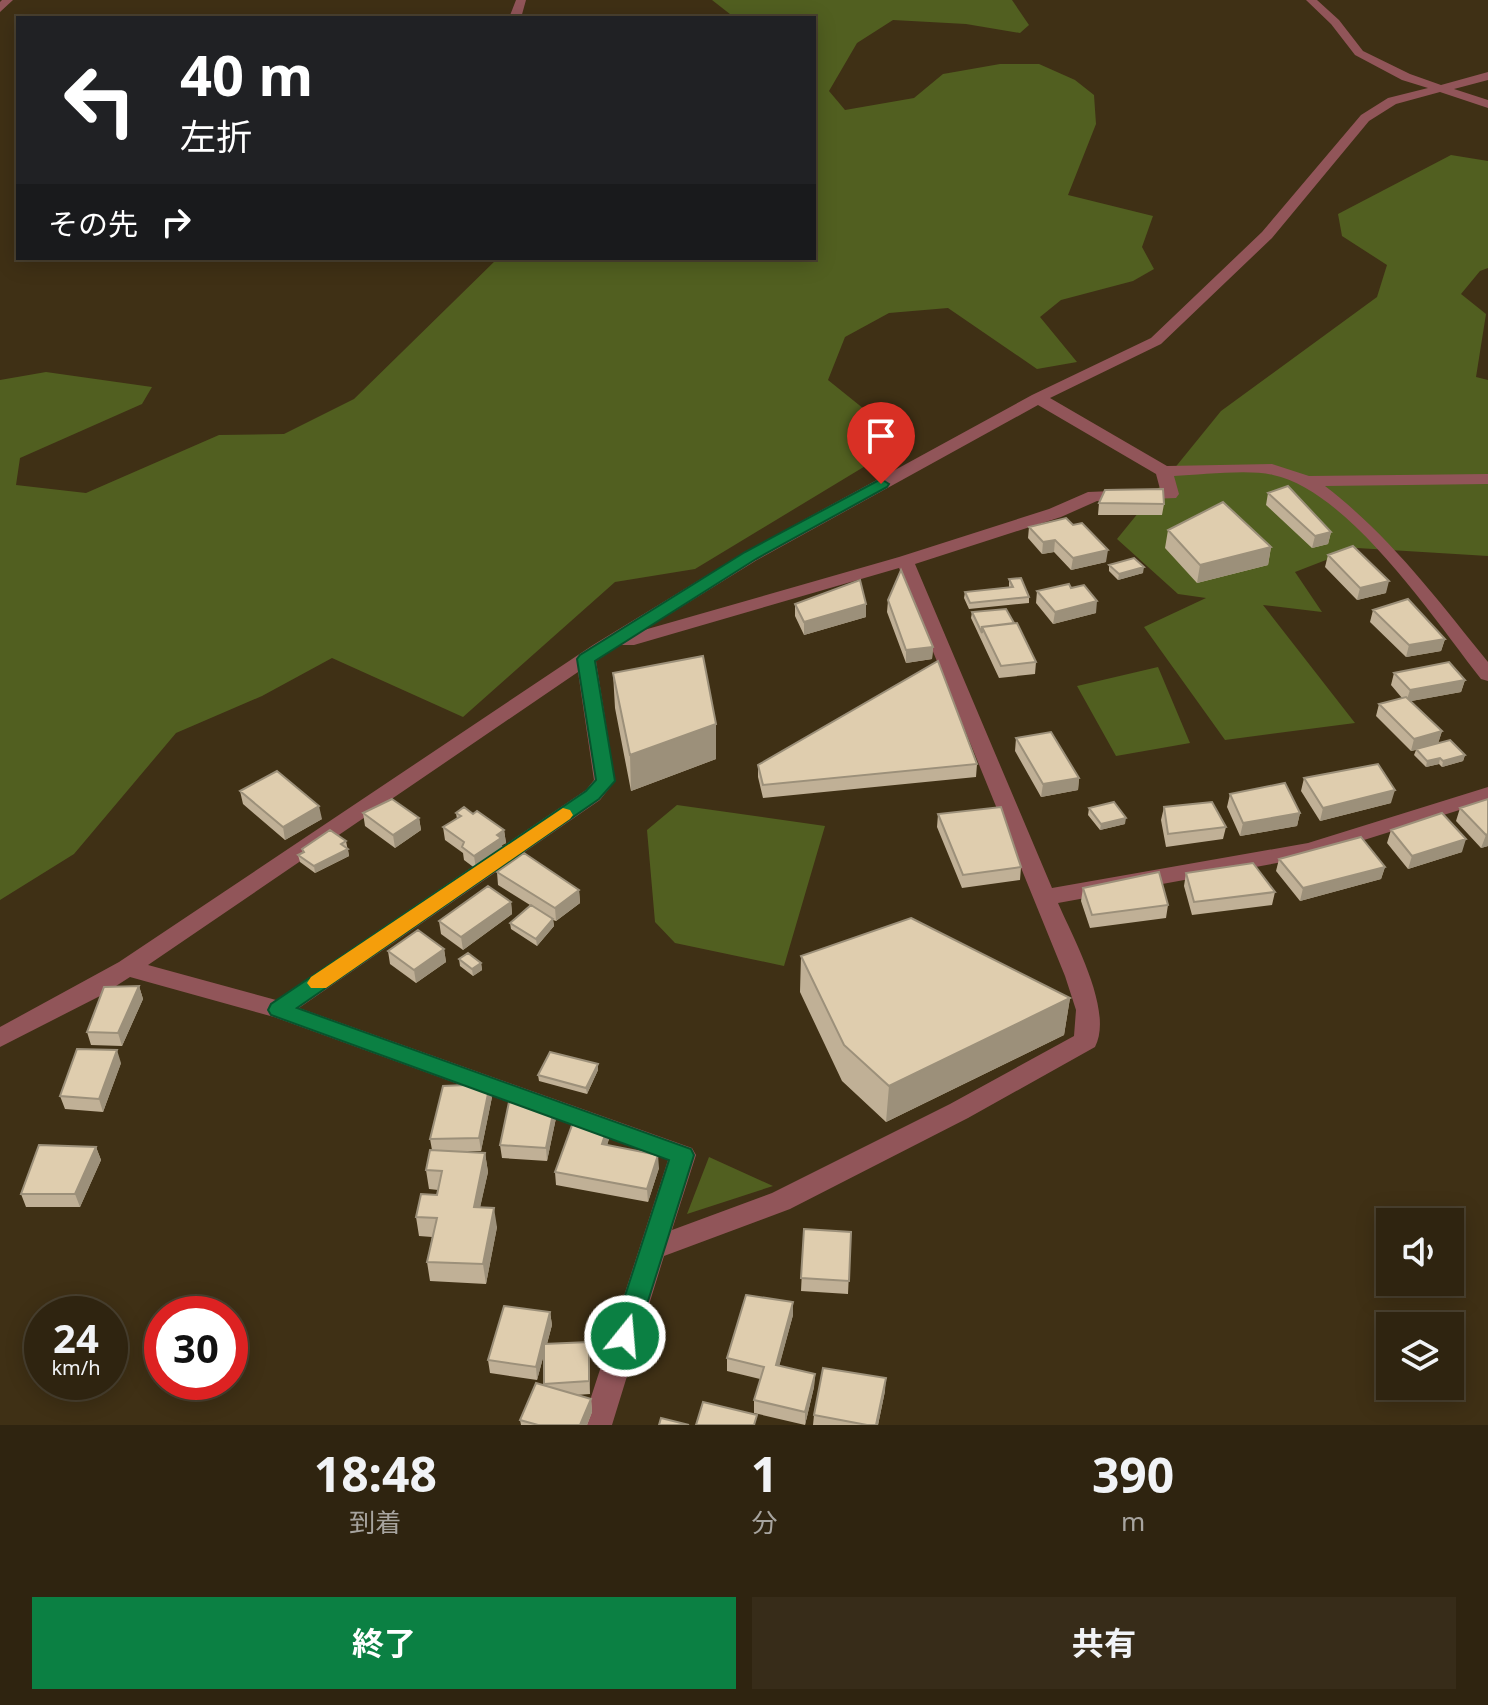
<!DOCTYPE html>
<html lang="ja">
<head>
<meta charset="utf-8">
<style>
	body { margin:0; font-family:"Noto Sans","Noto Sans JP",sans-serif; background:#372c19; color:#f1f3f6; height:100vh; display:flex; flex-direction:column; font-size:30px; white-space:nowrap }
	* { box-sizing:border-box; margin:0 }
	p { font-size:26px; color:#a7a49f }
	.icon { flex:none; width:44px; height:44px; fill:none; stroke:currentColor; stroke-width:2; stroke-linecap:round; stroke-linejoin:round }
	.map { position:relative; height:1425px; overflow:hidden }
	.sheet { display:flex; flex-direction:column; background:#2f2410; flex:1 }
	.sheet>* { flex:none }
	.top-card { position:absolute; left:16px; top:16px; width:800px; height:244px; border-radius:0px; box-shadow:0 4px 20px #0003,0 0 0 2px #4a4130; background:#202124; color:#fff; overflow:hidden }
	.fabs { position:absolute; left:1376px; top:1208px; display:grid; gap:16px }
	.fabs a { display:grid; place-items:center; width:88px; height:88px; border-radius:0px; background:#2f2410; box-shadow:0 4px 20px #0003,0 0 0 2px #4a4130; font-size:40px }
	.speed { position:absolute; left:24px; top:1296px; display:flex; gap:16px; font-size:40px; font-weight:700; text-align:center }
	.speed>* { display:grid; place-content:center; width:104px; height:104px; border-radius:50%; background:#2f2410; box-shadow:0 4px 20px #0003,0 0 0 2px #4a4130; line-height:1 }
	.speed small { font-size:20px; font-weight:400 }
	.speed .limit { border:12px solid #d22; background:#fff; color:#111 }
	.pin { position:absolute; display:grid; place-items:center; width:68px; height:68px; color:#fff; margin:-82px -34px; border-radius:50% 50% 50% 0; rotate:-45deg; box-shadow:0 0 8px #0007 }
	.pin .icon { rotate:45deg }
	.me { position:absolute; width:88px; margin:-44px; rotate:17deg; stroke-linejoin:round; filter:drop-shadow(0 0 6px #0008) }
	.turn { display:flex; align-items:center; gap:28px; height:168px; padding:0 32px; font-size:36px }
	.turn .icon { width:104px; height:104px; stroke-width:2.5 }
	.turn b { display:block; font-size:56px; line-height:68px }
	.then { display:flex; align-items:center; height:76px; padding:0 32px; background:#0003; gap:16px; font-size:30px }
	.eta { display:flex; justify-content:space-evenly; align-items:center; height:136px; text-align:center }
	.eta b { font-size:48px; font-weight:700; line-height:56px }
	.button { display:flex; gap:16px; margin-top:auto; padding:16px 32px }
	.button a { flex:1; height:92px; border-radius:0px; background:#0b8043; color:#fff; font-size:32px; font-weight:700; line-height:92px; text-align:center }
	.button a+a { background:#372c19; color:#f1f3f6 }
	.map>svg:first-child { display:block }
</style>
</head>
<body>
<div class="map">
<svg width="1488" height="1425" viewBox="0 0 1488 1425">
	<rect width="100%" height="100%" fill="#3f3015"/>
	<path fill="#515f20" d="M 712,0 L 1012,0 L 1029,25 L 1020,33 L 966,24 L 893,20 L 857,43 L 829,91 L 845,110 L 914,98 L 943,74 L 1000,64 L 1039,64 L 1075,80 L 1094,95 L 1096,124 L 1068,195 L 1153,216 L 1142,247 L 1154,269 L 1133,281 L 1061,300 L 1040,317 L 1077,362 L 1037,369 L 948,308 L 889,313 L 845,337 L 828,380 L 905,442 L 695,569 L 615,582 L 463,717 L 332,658 L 262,696 L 176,733 L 74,854 L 0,900 L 0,380 L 46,372 L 152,387 L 142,404 L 20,458 L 16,485 L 86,493 L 219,435 L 284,434 L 354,399 L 498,258 L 814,258 L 814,18 L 735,18 Z
		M 1451,155 L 1488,161 L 1488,268 L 1480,271 L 1461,294 L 1486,314 L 1476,377 L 1488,380 L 1488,556 L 1357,548 L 1295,572 L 1322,612 L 1263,605 L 1355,723 L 1225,740 L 1144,627 L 1206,598 L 1178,594 L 1117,539 L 1221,411 L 1377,297 L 1387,265 L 1342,236 L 1338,214 Z
		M 1158,667 L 1190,743 L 1116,756 L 1077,686 Z
		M 677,805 L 825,826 L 784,966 L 675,943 L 655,922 L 647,830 Z
		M 709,1157 L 773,1186 L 687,1214 Z"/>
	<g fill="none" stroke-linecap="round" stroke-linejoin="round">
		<path fill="#915559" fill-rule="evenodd" d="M 2,0 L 13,0 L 0,12 L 0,2 Z
			M 516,0 L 526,0 L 521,18 L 509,18 Z
			M 1306,0 L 1317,0 L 1339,20 L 1363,51 L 1410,74 L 1441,85 L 1488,72 L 1488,80 L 1454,89 L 1488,100 L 1488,108 L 1440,92 L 1396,104 L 1369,121 L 1272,238 L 1161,344 L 1050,398 L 1167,466 L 1272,464 L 1309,476 L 1488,474 L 1488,484 L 1325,486 C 1390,536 1437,599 1488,662 L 1488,681 L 1481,679 C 1434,619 1349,491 1273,475 C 1248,469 1201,475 1174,476 L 1179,494 L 1176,498 L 1097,501 L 1061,517 L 915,564 L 1052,888 L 1308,843 L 1488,787 L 1488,801 L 1310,857 L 1058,903 C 1073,938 1114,1011 1095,1047 L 968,1118 L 790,1209 L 664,1256 L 612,1425 L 582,1425 L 668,1160 L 274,1017 L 130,977 L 102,995 L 0,1047 L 0,1027 L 119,962 L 593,645 L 745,552 L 1032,395 L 1151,338 L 1262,232 L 1361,115 L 1388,98 L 1428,88 L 1402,80 L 1355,55 L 1331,24 ZM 1038,405 L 1156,474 L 1160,489 L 1088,492 L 1049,509 L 899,557 L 644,630 L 757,560 ZM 899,568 L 1065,976 L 1076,1010 L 1074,1036 L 950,1104 L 772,1193 L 672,1230 L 696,1155 L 692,1148 L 299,1008 L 600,800 L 615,781 L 596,661 L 620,645 L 634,645 ZM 578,672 L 594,780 L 586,790 L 276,1000 L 148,965 Z"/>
	</g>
	<path fill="#c0b096" d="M 1268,493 L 1331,532 L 1328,544 L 1312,548 L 1266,505 Z
		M 1099,503 L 1164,504 L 1162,515 L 1098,515 Z
		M 1029,527 L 1106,562 L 1071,570 L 1054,552 L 1042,554 L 1028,538 Z
		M 1168,530 L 1271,547 L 1268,565 L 1197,583 L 1165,548 Z
		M 1328,555 L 1386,593 L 1357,600 L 1325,567 Z
		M 1109,565 L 1143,573 L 1118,580 L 1109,571 Z
		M 1009,579 L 1029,597 L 1029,603 L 969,609 L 964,598 L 965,592 L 1009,587 Z
		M 1071,588 L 1096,613 L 1053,624 L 1036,603 L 1037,591 Z
		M 888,600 L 933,647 L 932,659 L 906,663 L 887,612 Z
		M 795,604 L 866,604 L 866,617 L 804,635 L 795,616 Z
		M 1373,610 L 1445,639 L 1441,651 L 1406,657 L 1370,622 Z
		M 972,612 L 1014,623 L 1036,662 L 1035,674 L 999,678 L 971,618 Z
		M 613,673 L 716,759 L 631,791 L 615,708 Z
		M 1394,673 L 1465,680 L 1461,692 L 1411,701 L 1442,731 L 1438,743 L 1465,755 L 1463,761 L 1442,767 L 1439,764 L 1426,767 L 1414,755 L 1416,750 L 1411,751 L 1376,716 L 1379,704 L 1402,698 L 1391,685 Z
		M 1016,738 L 1079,778 L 1078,790 L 1041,797 L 1015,751 Z
		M 977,764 L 976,777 L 763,798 L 758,777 L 758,765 Z
		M 1304,778 L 1391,803 L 1320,821 L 1301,791 Z
		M 240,791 L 322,819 L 285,840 L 243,804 Z
		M 1230,794 L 1300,813 L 1297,826 L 1240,836 L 1227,807 Z
		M 1488,799 L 1488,846 L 1481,848 L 1456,821 L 1460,808 Z
		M 1164,807 L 1226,827 L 1223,839 L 1166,847 L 1161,820 Z
		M 1089,808 L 1125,824 L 1100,830 L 1088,815 Z
		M 363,813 L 419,818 L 421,830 L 395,848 L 365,826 Z
		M 456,813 L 473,814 L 504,830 L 506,843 L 502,845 L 503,851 L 476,869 L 464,860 L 463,853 L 445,840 L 443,827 L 457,819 Z
		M 938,814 L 1021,867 L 1020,880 L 962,888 L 937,827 Z
		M 1391,830 L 1462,852 L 1408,869 L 1387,843 Z
		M 346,841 L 349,856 L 315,873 L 300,862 L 298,855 L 303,853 L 302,849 Z
		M 1279,859 L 1385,867 L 1381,879 L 1300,901 L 1276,871 Z
		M 497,872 L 579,890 L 580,903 L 556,921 L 553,920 L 554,926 L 537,946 L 511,929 L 510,923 L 530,905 L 498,885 Z
		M 1186,873 L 1275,892 L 1272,905 L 1192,915 L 1184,886 Z
		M 1083,888 L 1168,905 L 1166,918 L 1090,928 L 1081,901 Z
		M 511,902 L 512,914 L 463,950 L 441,934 L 439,921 Z
		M 444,949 L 446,962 L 416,983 L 390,964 L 388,951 Z
		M 801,956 L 1070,998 L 1064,1035 L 886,1122 L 842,1081 L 800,992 Z
		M 459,959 L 481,963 L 482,970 L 473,976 L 460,966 Z
		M 139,986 L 143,999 L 122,1046 L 91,1045 L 87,1032 Z
		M 121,1063 L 103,1112 L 65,1109 L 60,1096 Z
		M 598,1070 L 587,1094 L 539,1081 L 538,1075 Z
		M 492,1097 L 481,1151 L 454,1151 L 485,1153 L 488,1172 L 480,1207 L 497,1227 L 486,1284 L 430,1281 L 427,1262 L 432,1237 L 419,1236 L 416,1217 L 437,1195 L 438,1190 L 429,1189 L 426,1170 L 432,1150 L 430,1139 Z
		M 556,1118 L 547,1161 L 502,1158 L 500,1145 Z
		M 610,1136 L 607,1145 L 659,1168 L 648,1202 L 556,1185 L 555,1172 Z
		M 96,1147 L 101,1160 L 80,1207 L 26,1207 L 21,1194 Z
		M 804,1229 L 851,1232 L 848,1294 L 801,1291 Z
		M 793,1302 L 793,1315 L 779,1366 L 815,1374 L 814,1387 L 805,1425 L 754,1413 L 754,1400 L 760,1379 L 727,1371 L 727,1358 Z
		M 550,1312 L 552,1325 L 547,1344 L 589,1342 L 590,1394 L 576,1395 L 591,1399 L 592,1412 L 587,1425 L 521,1425 L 520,1420 L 544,1386 L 544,1354 L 537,1380 L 490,1373 L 488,1360 Z
		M 885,1391 L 878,1425 L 813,1425 L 814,1415 Z"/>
	<path fill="#9c907a" d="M 1331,532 L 1328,544 L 1312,548 L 1315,536 Z
		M 1055,540 L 1054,552 L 1042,554 L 1043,542 Z
		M 1271,547 L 1268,565 L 1197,583 L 1200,565 Z
		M 1108,550 L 1106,562 L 1071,570 L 1073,558 Z
		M 1144,567 L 1143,573 L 1118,580 L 1119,574 Z
		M 1389,581 L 1386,593 L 1357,600 L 1360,588 Z
		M 1097,601 L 1096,613 L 1053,624 L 1055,612 Z
		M 866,604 L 866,617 L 804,635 L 804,622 Z
		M 1445,639 L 1441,651 L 1406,657 L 1409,645 Z
		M 933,647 L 932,659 L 906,663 L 906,650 Z
		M 1465,680 L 1461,692 L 1406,702 L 1410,690 Z
		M 716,724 L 716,759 L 631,791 L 630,755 Z
		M 1442,731 L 1438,744 L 1411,751 L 1414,739 Z
		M 1465,755 L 1463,761 L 1442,767 L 1443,761 Z
		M 1440,758 L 1439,764 L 1426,767 L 1427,761 Z
		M 1079,778 L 1078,790 L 1041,797 L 1043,784 Z
		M 1395,790 L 1391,803 L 1320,821 L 1323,808 Z
		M 319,806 L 322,819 L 285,840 L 283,827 Z
		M 1300,813 L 1297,826 L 1240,836 L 1243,823 Z
		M 419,818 L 421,830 L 395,848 L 393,835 Z
		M 1126,818 L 1125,824 L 1100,830 L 1101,824 Z
		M 504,830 L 506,843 L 502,845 L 503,851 L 476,869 L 474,856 L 497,835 Z
		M 1488,834 L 1488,846 L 1481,848 L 1486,835 Z
		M 1466,839 L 1462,852 L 1408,869 L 1412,856 Z
		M 348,849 L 349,856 L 315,873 L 314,866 Z
		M 1385,867 L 1381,879 L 1300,901 L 1303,888 Z
		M 579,890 L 580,903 L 556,921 L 555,908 Z
		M 511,902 L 512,914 L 463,950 L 461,937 Z
		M 553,919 L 554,926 L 537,946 L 536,939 Z
		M 444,949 L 446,962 L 416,983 L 414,970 Z
		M 481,963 L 482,970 L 473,976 L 472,969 Z
		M 139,986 L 143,999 L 122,1046 L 118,1033 Z
		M 1070,998 L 1064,1035 L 886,1122 L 889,1086 Z
		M 117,1050 L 121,1063 L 103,1112 L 99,1099 Z
		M 598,1064 L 598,1070 L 587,1094 L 586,1088 Z
		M 490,1084 L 492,1097 L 481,1151 L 479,1138 Z
		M 555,1104 L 556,1118 L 547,1161 L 546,1148 Z
		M 609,1123 L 610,1136 L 603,1157 L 602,1144 Z
		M 96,1147 L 101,1160 L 80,1207 L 75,1194 Z
		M 485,1153 L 488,1172 L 476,1226 L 474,1207 Z
		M 658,1155 L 659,1168 L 648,1202 L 647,1189 Z
		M 494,1208 L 497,1227 L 486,1284 L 483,1264 Z
		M 793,1302 L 793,1315 L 776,1378 L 776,1365 Z
		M 550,1312 L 552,1325 L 537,1380 L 536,1367 Z
		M 589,1342 L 590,1355 L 590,1394 L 589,1381 Z
		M 815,1374 L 814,1387 L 805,1425 L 805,1412 Z
		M 886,1378 L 885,1391 L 878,1425 L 876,1425 Z
		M 591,1399 L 592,1412 L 587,1425 L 580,1425 Z"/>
	<path fill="#dfcdae" stroke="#9c907a" stroke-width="2" d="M 1288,486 L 1331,532 L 1315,536 L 1268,493 Z
		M 1163,489 L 1164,504 L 1099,503 L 1105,490 Z
		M 1223,502 L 1271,547 L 1200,565 L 1168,530 Z
		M 1066,518 L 1073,525 L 1082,523 L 1108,550 L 1073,558 L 1055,540 L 1043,542 L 1029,527 Z
		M 1353,546 L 1389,581 L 1360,588 L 1328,555 Z
		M 1134,558 L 1144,567 L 1119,574 L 1109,565 Z
		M 901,570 L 933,647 L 906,650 L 888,600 Z
		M 1021,578 L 1029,597 L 970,603 L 965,592 L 1013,587 L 1009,579 Z
		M 860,580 L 866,604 L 804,622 L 795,604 Z
		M 1069,584 L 1071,588 L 1084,585 L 1097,601 L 1055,612 L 1037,591 Z
		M 1408,599 L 1445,639 L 1409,645 L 1373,610 Z
		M 1006,609 L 1014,623 L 982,627 L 982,633 L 972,612 Z
		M 1017,623 L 1036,662 L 1001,666 L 982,627 Z
		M 703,656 L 716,724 L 630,755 L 613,673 Z
		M 938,661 L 977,764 L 763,785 L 758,765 Z
		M 1449,662 L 1465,680 L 1410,690 L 1394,673 Z
		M 1406,697 L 1442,731 L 1414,739 L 1379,704 Z
		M 1051,732 L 1079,778 L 1043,784 L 1016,738 Z
		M 1450,740 L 1465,755 L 1443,761 L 1440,758 L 1427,761 L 1416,749 Z
		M 1378,764 L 1395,790 L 1323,808 L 1304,778 Z
		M 277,771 L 319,806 L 283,827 L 240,791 Z
		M 1285,783 L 1300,813 L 1243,823 L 1230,794 Z
		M 392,799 L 419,818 L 393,835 L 363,813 Z
		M 1488,799 L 1488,834 L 1486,835 L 1460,808 Z
		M 1114,802 L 1126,818 L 1101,824 L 1089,808 Z
		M 1212,802 L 1226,827 L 1168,834 L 1164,807 Z
		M 464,807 L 473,814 L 477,811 L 504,830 L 497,835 L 501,838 L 474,856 L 462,847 L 464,842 L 443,827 L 461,816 L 456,813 Z
		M 1001,807 L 1021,867 L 963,875 L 938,814 Z
		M 1442,813 L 1466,839 L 1412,856 L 1391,830 Z
		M 330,830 L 346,841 L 341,844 L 348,849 L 314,866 L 298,855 L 304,852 L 302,849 Z
		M 1361,837 L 1385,867 L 1303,888 L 1279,859 Z
		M 524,853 L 579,890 L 555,908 L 497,872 Z
		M 1253,863 L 1275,892 L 1194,902 L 1186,873 Z
		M 1159,872 L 1168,905 L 1092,915 L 1083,888 Z
		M 488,886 L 511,902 L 461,937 L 439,921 Z
		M 531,905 L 553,919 L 536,939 L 510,923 Z
		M 911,918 L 1070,998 L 889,1086 L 844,1045 L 801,956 Z
		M 418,930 L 444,949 L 414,970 L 388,951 Z
		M 468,953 L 481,963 L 472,969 L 459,959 Z
		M 139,986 L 118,1033 L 87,1032 L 104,987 Z
		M 77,1049 L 117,1050 L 99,1099 L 60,1096 Z
		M 550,1052 L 598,1064 L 586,1088 L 538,1075 Z
		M 490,1084 L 479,1138 L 430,1139 L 443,1086 Z
		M 509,1102 L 555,1104 L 546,1148 L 500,1145 Z
		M 575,1117 L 609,1123 L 602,1144 L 658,1155 L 647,1189 L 555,1172 Z
		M 39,1145 L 96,1147 L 75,1194 L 21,1194 Z
		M 430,1150 L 485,1153 L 474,1207 L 494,1208 L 483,1264 L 427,1262 L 437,1218 L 416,1217 L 421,1194 L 437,1195 L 442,1171 L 426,1170 Z
		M 804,1229 L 851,1232 L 849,1281 L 801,1278 Z
		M 746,1295 L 793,1302 L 776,1365 L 815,1374 L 805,1412 L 754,1400 L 764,1367 L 727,1358 Z
		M 504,1306 L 550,1312 L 536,1367 L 488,1360 Z
		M 589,1342 L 589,1381 L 544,1384 L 544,1344 Z
		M 823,1368 L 886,1378 L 876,1425 L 867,1425 L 814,1415 Z
		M 536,1383 L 591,1399 L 580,1425 L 538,1425 L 520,1420 Z
		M 703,1402 L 757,1415 L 754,1425 L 696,1425 Z
		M 661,1418 L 689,1425 L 659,1425 Z"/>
	<path fill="#0b8043" stroke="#07532c" stroke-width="2" d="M 881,479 L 889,484 L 887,487 L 756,559 L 595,661 L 615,781 L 599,799 L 297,1008 L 691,1149 L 694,1155 L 637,1336 L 634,1344 L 625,1348 L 616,1344 L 612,1336 L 669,1160 L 271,1015 L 268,1010 L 271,1004 L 586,791 L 596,780 L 577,659 L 580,655 L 745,552 Z"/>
	<path fill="#f59e0b" d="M 563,808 L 570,810 L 573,815 L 570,819 L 326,988 L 311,988 L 307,983 L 311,977 Z"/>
</svg>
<div class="fabs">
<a><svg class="icon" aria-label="sound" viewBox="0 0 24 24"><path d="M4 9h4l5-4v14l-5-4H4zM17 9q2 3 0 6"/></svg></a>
<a><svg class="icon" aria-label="layers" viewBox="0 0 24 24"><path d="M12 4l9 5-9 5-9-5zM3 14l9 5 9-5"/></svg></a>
</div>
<div class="speed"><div>24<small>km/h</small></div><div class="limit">30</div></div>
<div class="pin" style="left:881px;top:484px;background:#d93025"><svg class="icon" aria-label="arrive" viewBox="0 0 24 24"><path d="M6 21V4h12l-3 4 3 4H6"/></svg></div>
<svg class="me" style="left:625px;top:1336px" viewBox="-20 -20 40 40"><circle r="17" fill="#0b8043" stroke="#fff" stroke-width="3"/><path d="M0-11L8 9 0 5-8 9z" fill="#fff"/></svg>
<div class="top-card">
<div class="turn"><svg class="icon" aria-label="left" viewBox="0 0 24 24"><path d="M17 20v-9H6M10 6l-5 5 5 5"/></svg><div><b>40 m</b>左折</div></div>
<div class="then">その先<svg class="icon" aria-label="right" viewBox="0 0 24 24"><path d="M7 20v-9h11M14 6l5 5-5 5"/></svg></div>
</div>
</div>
<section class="sheet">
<div class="eta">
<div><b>18:48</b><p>到着</p></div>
<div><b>1</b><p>分</p></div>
<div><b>390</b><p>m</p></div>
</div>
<div class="button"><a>終了</a><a>共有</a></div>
</section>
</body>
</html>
